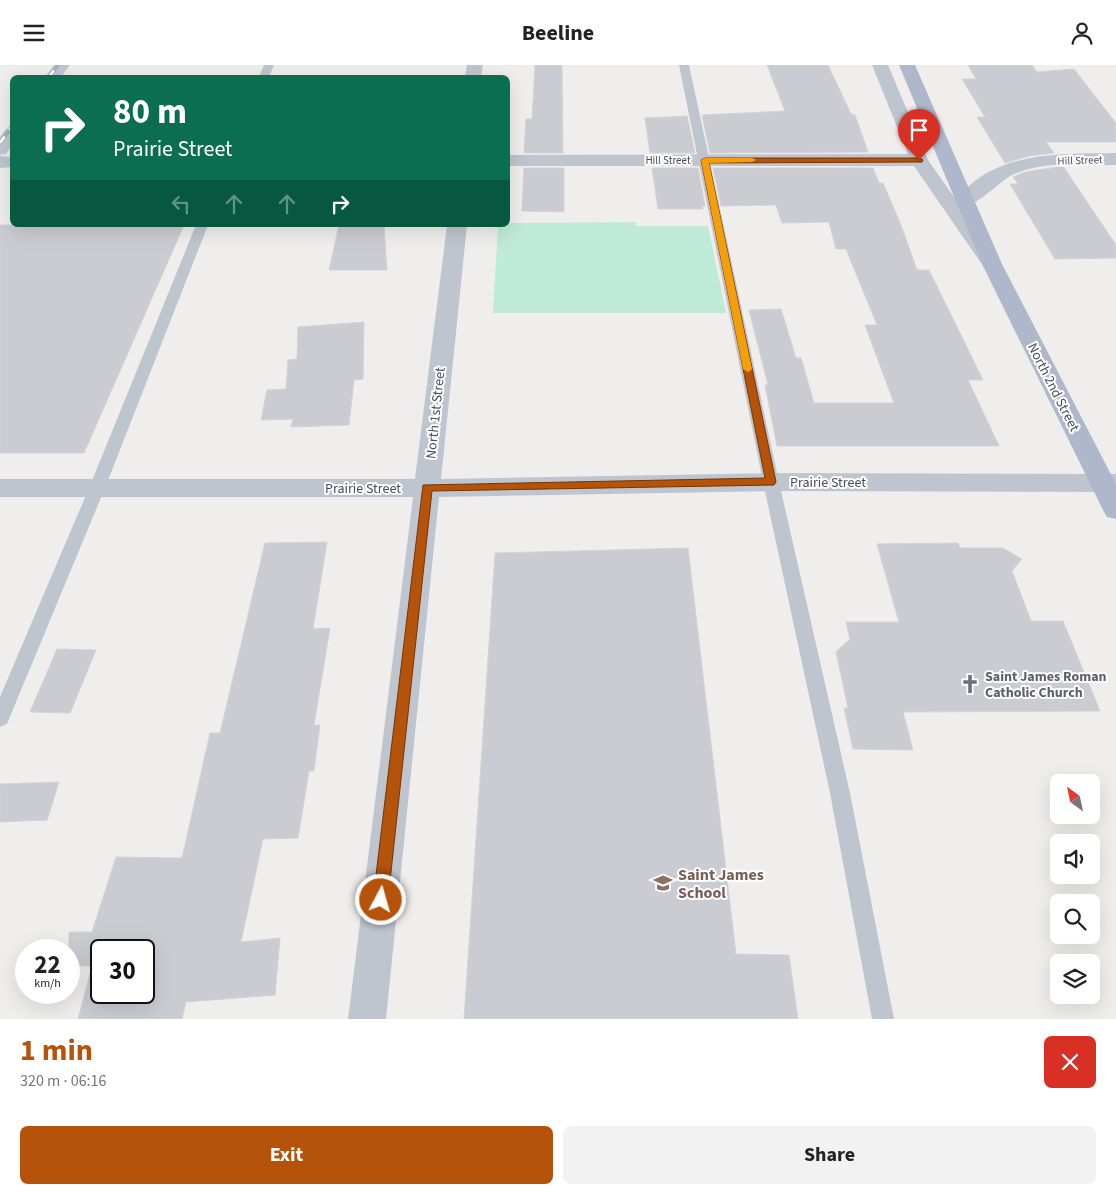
<!DOCTYPE html>
<html lang="en">
<head>
<meta charset="utf-8">
<style>
	body { margin:0; font-family:"Source Sans 3",sans-serif; background:#f2f2f2; color:#222; height:100vh; display:flex; flex-direction:column; font-size:19px; white-space:nowrap }
	* { box-sizing:border-box; margin:0 }
	p { font-size:16px; color:#767676 }
	.icon { flex:none; width:28px; height:28px; fill:none; stroke:currentColor; stroke-width:2; stroke-linecap:round; stroke-linejoin:round }
	.map { position:relative; height:954px; overflow:hidden }
	.side { display:flex; flex-direction:column; background:#fff; flex:1 }
	.side>* { flex:none }
	.guide { position:absolute; left:10px; top:10px; width:500px; height:152px; border-radius:8px; box-shadow:0 5px 20px #0002; background:#0b6e4f; color:#fff; overflow:hidden }
	.needle { width:32px; rotate:327deg }
	.controls { position:absolute; left:1050px; top:709px; display:grid; gap:10px }
	.controls a { display:grid; place-items:center; width:50px; height:50px; border-radius:8px; background:#fff; box-shadow:0 5px 20px #0002; font-size:25px }
	.speed { position:absolute; left:15px; top:874px; display:flex; gap:10px; font-size:25px; font-weight:700; text-align:center }
	.speed>* { display:grid; place-content:center; width:65px; height:65px; border-radius:50%; background:#fff; box-shadow:0 5px 20px #0002; line-height:1 }
	.speed small { font-size:12px; font-weight:400 }
	.speed .limit { border:2px solid #111; border-radius:8px; background:#fff; color:#111 }
	.pin { position:absolute; display:grid; place-items:center; width:42px; height:42px; color:#fff; margin:-51px -21px; border-radius:50% 50% 50% 0; rotate:-45deg; box-shadow:0 0 5px #0007 }
	.pin .icon { rotate:45deg }
	.me { position:absolute; width:55px; margin:-28px; rotate:6deg; stroke-linejoin:round; filter:drop-shadow(0 0 4px #0008) }
	.turn { display:flex; align-items:center; gap:18px; height:105px; padding:0 20px; font-size:22px }
	.turn .icon { width:65px; height:65px; stroke-width:2.5 }
	.turn b { display:block; font-size:35px; line-height:42px }
	.lanes { display:flex; align-items:center; height:48px; padding:0 20px; background:#0003; justify-content:center; gap:25px; direction:ltr }
	.lanes .off { opacity:.35 }
	.round { display:grid; place-items:center; flex:none; width:52px; height:52px; border-radius:8px; background:#f2f2f2 }
	.headline { display:flex; align-items:center; justify-content:space-between; height:85px; padding:0 20px }
	h1 { font-size:30px; font-weight:700; line-height:38px; color:#b45309 }
	.action { display:flex; gap:10px; margin-top:auto; padding:10px 20px }
	.action a { flex:1; height:58px; border-radius:8px; background:#b45309; color:#fff; font-size:20px; font-weight:700; line-height:58px; text-align:center }
	.action a+a { background:#f2f2f2; color:#222 }
	header { display:flex; justify-content:space-between; align-items:center; height:65px; padding:0 20px; background:#fff; font-size:22px; font-weight:700 }
	.map>svg:first-child { display:block }
</style>
</head>
<body>
<header><svg class="icon" aria-label="menu" viewBox="0 0 24 24"><path d="M4 6h16M4 12h16M4 18h16"/></svg>Beeline<svg class="icon" aria-label="person" viewBox="0 0 24 24"><circle cx="12" cy="8" r="4"/><path d="M4 21q1-7 8-7t8 7"/></svg></header>
<div class="map">
<svg width="1116" height="954" viewBox="0 0 1116 954">
	<rect width="100%" height="100%" fill="#f0eeed"/>
	<path fill="#bfead7" d="M 636,157 L 636,161 L 708,161 L 726,248 L 493,248 L 498,160 L 508,160 L 508,158 Z"/>
	<path fill="#cbcbd2" stroke="#d2d2d8" fill-rule="evenodd" d="M 535,0 L 562,0 L 563,88 L 524,88 L 526,54 L 532,54 Z
		M 767,0 L 828,0 L 851,49 L 855,50 L 868,87 L 710,88 L 702,50 L 785,46 Z
		M 968,0 L 1032,0 L 1037,7 L 1074,4 L 1116,58 L 1116,77 L 1046,77 L 1054,88 L 1029,91 L 1005,98 L 977,52 L 985,52 L 962,14 L 976,14 Z
		M 687,51 L 695,88 L 650,88 L 645,53 Z
		M 1063,101 L 1116,180 L 1116,193 L 1055,194 L 1010,119 L 1018,119 L 1013,112 L 1025,107 Z
		M 524,103 L 564,103 L 564,147 L 522,146 Z
		M 652,103 L 698,103 L 705,141 L 702,141 L 703,144 L 658,144 Z
		M 713,103 L 873,103 L 879,118 L 883,118 L 901,160 L 917,205 L 929,205 L 983,315 L 968,315 L 999,381 L 777,381 L 765,320 L 768,320 L 749,245 L 781,244 L 796,293 L 801,293 L 814,338 L 894,338 L 865,260 L 877,260 L 846,184 L 836,184 L 829,157 L 782,158 L 776,140 L 721,141 Z
		M 0,160 L 184,160 L 84,388 L 0,388 Z
		M 339,160 L 384,160 L 387,205 L 329,205 Z
		M 364,257 L 363,314 L 354,315 L 349,360 L 291,362 L 293,354 L 261,355 L 267,325 L 286,324 L 288,295 L 297,294 L 298,262 Z
		M 327,477 L 313,564 L 330,563 L 314,660 L 320,660 L 314,706 L 309,706 L 298,773 L 263,774 L 241,877 L 280,873 L 275,930 L 186,937 L 182,954 L 78,954 L 92,901 L 69,901 L 69,867 L 92,867 L 116,792 L 182,793 L 210,668 L 220,668 L 265,478 ZM 101,885 L 144,885 L 144,928 L 101,928 Z
		M 958,478 L 960,483 L 1003,483 L 1022,494 L 1012,506 L 1031,556 L 1063,556 L 1100,646 L 903,647 L 913,685 L 853,684 L 844,643 L 848,643 L 836,587 L 850,574 L 846,557 L 899,557 L 877,479 Z
		M 688,483 L 736,889 L 789,890 L 798,954 L 464,954 L 495,488 Z
		M 57,584 L 96,585 L 70,648 L 30,647 Z
		M 59,717 L 47,755 L 0,757 L 0,719 Z"/>
	<g fill="none" stroke-linecap="round" stroke-linejoin="round">
		<path fill="#bfc5ce" fill-rule="evenodd" d="M 264,0 L 274,0 L 269,12 L 259,12 Z
			M 679,0 L 689,0 L 779,417 L 850,728 L 894,954 L 872,954 L 830,728 L 763,417 Z
			M 196,160 L 208,160 L 105,423 L 9,654 L 7,659 L 0,662 L 0,632 L 89,423 Z"/>
		<path fill="#bfc5ce" fill-rule="evenodd" d="M 467,0 L 483,0 L 481,12 L 465,12 Z
			M 872,0 L 888,0 L 928,95 L 956,135 C 994,85 1061,89 1116,88 L 1116,100 C 1082,100 1044,95 1012,110 C 999,117 974,144 961,141 L 998,194 L 995,198 L 988,200 L 981,198 L 914,101 L 508,101 L 508,90 L 908,89 Z
			M 0,91 L 12,92 L 12,102 L 0,103 Z
			M 447,160 L 467,160 L 441,414 L 771,408 L 1116,409 L 1116,427 L 771,426 L 439,432 L 386,954 L 348,954 L 413,432 L 0,432 L 0,414 L 415,414 Z"/>
		<path fill="#c1c7d5" fill-rule="evenodd" d="M 54,0 L 70,0 L 61,12 L 45,12 Z
			M 12,63 L 12,80 L 6,89 L 0,90 L 0,72 L 6,64 Z"/>
		<path fill="#afb8ca" fill-rule="evenodd" d="M 899,0 L 915,0 L 1002,199 L 1116,419 L 1116,454 L 1107,452 L 1103,445 L 982,199 Z"/>
		<g stroke="#b0b1b7" stroke-width="4">
			<path id="rail" d="M 49,12 L 58,0
				M 0,78 L 12,61"/>
		</g>
		<use href="#rail" stroke="#fff" stroke-width="2.5" stroke-dasharray="8" stroke-linecap="butt"/>
	</g>
	<path fill="#b45309" stroke="#753606" d="M 919,93 L 923,95 L 922,97 L 709,98 L 776,417 L 774,420 L 432,426 L 388,835 L 386,840 L 381,842 L 375,840 L 373,835 L 423,420 L 765,413 L 701,95 L 705,93 Z"/>
	<path fill="#f59e0b" d="M 705,93 L 752,93 L 756,95 L 752,97 L 709,98 L 752,304 L 748,307 L 743,304 L 701,95 Z"/>
	<defs>
		<g id="church-bare" transform="scale(1.5)"><path d="M-1.2-6h2.4v3.5h3.3v2.4h-3.3V6h-2.4V-.1h-3.3v-2.4h3.3Z" fill="#6b7280" stroke="#fff" stroke-width="2.5" paint-order="stroke"/></g>
		<g id="school-bare" transform="scale(1.5)"><path d="M0-5L7-2L0 1L-7-2ZM-4 1L0 2.5L4 1V4Q0 6-4 4Z" fill="#8d6e63" stroke="#fff" stroke-width="2.5" paint-order="stroke"/></g>
	</defs>
	<g fill-rule="evenodd">
		<use href="#church-bare" x="970" y="619"/>
		<use href="#school-bare" x="663" y="818"/>
	</g>
	<g text-anchor="middle" stroke-width="4" stroke-linejoin="round" paint-order="stroke">
		<g font-size="11" fill="#474d59" stroke="#fff">
			<text x="668" y="99">Hill Street</text>
			<text transform="translate(1080 95) rotate(-2)" y="4">Hill Street</text>
		</g>
		<g font-size="14" fill="#474d59" stroke="#fff">
			<text transform="translate(1054 322) rotate(63)" y="5">North 2nd Street</text>
			<text transform="translate(435 348) rotate(-84)" y="5">North 1st Street</text>
			<text x="828" y="422">Prairie Street</text>
			<text x="363" y="428">Prairie Street</text>
		</g>
		<g font-size="14" font-weight="bold" fill="#5b616d" stroke="#fff" text-anchor="start">
			<text x="985" y="616">Saint James Roman<tspan x="985" dy="16">Catholic Church</tspan></text>
		</g>
		<g font-size="16" font-weight="bold" fill="#785e54" stroke="#fff" text-anchor="start">
			<text x="678" y="815">Saint James<tspan x="678" dy="18">School</tspan></text>
		</g>
	</g>
</svg>
<div class="controls">
<a><svg class="needle" viewBox="-14 -14 28 28"><path d="M0-13l5 13h-10z" fill="#e53935"/><path d="M0 13l5-13h-10z" fill="#767676"/></svg></a>
<a><svg class="icon" aria-label="sound" viewBox="0 0 24 24"><path d="M4 9h4l5-4v14l-5-4H4zM17 9q2 3 0 6"/></svg></a>
<a><svg class="icon" aria-label="search" viewBox="0 0 24 24"><circle cx="10" cy="10" r="6"/><path d="M15 15l6 6"/></svg></a>
<a><svg class="icon" aria-label="layers" viewBox="0 0 24 24"><path d="M12 4l9 5-9 5-9-5zM3 14l9 5 9-5"/></svg></a>
</div>
<div class="speed"><div>22<small>km/h</small></div><div class="limit">30</div></div>
<div class="pin" style="left:919px;top:95px;background:#d93025"><svg class="icon" aria-label="arrive" viewBox="0 0 24 24"><path d="M6 21V4h12l-3 4 3 4H6"/></svg></div>
<svg class="me" style="left:381px;top:835px" viewBox="-20 -20 40 40"><circle r="17" fill="#b45309" stroke="#fff" stroke-width="3"/><path d="M0-11L8 9 0 5-8 9z" fill="#fff"/></svg>
<div class="guide">
<div class="turn"><svg class="icon" aria-label="right" viewBox="0 0 24 24"><path d="M7 20v-9h11M14 6l5 5-5 5"/></svg><div><b>80 m</b>Prairie Street</div></div>
<div class="lanes"><svg class="icon off" aria-label="left" viewBox="0 0 24 24"><path d="M17 20v-9H6M10 6l-5 5 5 5"/></svg><svg class="icon off" aria-label="ahead" viewBox="0 0 24 24"><path d="M12 20V5M6 11l6-6 6 6"/></svg><svg class="icon off" aria-label="ahead" viewBox="0 0 24 24"><path d="M12 20V5M6 11l6-6 6 6"/></svg><svg class="icon" aria-label="right" viewBox="0 0 24 24"><path d="M7 20v-9h11M14 6l5 5-5 5"/></svg></div>
</div>
</div>
<section class="side">
<div class="headline"><div><h1>1 min</h1><p>320 m · 06:16</p></div><a class="round" style="background:#d93025;color:#fff"><svg class="icon" aria-label="close" viewBox="0 0 24 24"><path d="M6 6l12 12M18 6L6 18"/></svg></a></div>
<div class="action"><a>Exit</a><a>Share</a></div>
</section>
</body>
</html>
